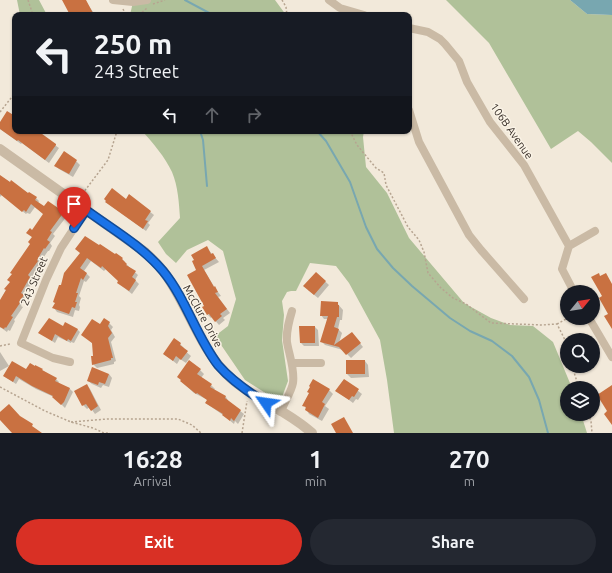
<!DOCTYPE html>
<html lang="en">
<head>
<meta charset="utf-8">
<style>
	body { margin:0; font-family:Ubuntu,sans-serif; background:#242831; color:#f1f3f6; height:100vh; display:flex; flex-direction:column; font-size:15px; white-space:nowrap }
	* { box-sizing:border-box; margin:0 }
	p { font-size:13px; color:#9ea1a6 }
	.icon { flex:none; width:22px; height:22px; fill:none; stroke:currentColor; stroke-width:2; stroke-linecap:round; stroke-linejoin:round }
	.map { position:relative; height:433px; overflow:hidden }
	.drawer { display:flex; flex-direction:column; background:#171b24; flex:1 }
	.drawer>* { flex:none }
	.top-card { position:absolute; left:12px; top:12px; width:400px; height:122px; border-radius:8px; box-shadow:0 1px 3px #0004; background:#171b24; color:#f1f3f6; overflow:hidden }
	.needle { width:26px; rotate:60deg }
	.controls { position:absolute; left:560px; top:285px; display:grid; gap:8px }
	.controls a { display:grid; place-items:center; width:40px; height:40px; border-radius:50%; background:#171b24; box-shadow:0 1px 3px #0004; font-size:20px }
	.pin { position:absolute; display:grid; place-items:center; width:34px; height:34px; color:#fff; margin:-41px -17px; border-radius:50% 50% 50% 0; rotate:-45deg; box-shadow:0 0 4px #0007 }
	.pin .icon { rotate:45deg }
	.me { position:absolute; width:44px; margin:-22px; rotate:302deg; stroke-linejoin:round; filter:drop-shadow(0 0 3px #0008) }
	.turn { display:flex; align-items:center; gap:14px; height:84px; padding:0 16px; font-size:18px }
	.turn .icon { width:52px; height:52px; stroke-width:2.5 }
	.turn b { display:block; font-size:28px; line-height:34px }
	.lanes { display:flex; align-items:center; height:38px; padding:0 16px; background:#0003; justify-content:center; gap:20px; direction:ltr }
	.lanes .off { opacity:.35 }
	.eta { display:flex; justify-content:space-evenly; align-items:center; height:68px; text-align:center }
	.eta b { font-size:24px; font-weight:700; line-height:28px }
	.cta { display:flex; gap:8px; margin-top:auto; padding:8px 16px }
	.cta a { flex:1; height:46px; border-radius:24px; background:#d93025; color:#fff; font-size:16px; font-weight:700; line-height:46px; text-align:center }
	.cta a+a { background:#242831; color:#f1f3f6 }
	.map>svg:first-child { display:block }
</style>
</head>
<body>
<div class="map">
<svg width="612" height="433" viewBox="0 0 612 433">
	<rect width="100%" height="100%" fill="#f2e9da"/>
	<path fill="#b0c199" d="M 17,0 L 39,0 L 47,15 L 20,15 Z
		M 147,0 L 275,0 L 286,15 L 130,15 L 133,2 Z
		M 446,0 L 570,0 L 587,14 L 612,15 L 612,163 L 591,142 L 578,131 L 551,149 L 489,43 Z
		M 142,131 L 364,131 L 363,137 L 366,167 L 387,193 L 409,238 L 464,303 L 491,318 L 510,325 L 533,326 L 553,342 L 572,388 L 567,388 L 567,414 L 581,414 L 587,433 L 394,433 L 387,380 L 380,340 L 349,283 L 336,266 L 310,263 L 296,291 L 291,291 L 287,292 L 282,301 L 284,315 L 282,340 L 288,381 L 282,397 L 280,396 L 275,399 L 245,380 L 215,336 L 228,326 L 236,299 L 223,251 L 208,240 L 187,250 L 176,263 L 166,254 L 158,242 L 180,218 C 179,203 178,186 172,172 C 165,157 153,143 142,131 Z"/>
	<path fill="#78a7b0" d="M 570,0 L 612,0 L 612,15 L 587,14 Z"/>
	<path fill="#0003" d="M 63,0 L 85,0 L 95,15 L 71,15 Z
		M 15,118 L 15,131 L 35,131 L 59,148 L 49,163 L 22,143 L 21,144 L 0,129 L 0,124 Z
		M 76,161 L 80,165 L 73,177 L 59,169 L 56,166 Z
		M 0,176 L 36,198 L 39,201 L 38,203 L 44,208 L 48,203 L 67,216 L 53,234 L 55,236 L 50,243 L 52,246 L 49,251 L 48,251 L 39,264 L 41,265 L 31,279 L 33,281 L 24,297 L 26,299 L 21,306 L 23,307 L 14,320 L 15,321 L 10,331 L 8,330 L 7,332 L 0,327 L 0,301 L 31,244 L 32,237 L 28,233 L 32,231 L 44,214 L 35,207 L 30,214 L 27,213 L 26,214 L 2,195 L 0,197 Z
		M 129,195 L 154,215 L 148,223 L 150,225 L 146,231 L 106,202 L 126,200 Z
		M 207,248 L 219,262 L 204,270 L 215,288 L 221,296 L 218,297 L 230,313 L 223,318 L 225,320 L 219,325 L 212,317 L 211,318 L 208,315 L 213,311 L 206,306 L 198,271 Z
		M 81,253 L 122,259 L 125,262 L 125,263 L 138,275 L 135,280 L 139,284 L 132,294 L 122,286 L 119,281 L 106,269 L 104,271 L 91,261 L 84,271 L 90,277 L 86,282 L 84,281 L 79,296 L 81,298 L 79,305 L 80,307 L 79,311 L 75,310 L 73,317 L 57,312 L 54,308 L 61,287 Z
		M 316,273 L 329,285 L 318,298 L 308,290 Z
		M 337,303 L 343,310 L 342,320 L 340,320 L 338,329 L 342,333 L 339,343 L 355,337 L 363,347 L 351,358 L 343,350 L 325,345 L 321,341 L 328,319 L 324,319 L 321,315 Z
		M 109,323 L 113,327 L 111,330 L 115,337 L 111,342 L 116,361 L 114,362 L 114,364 L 97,368 L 93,364 L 95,357 L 93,344 L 83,335 L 101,325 Z
		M 63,327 L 77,329 L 80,332 L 74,343 L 71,342 L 71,343 L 58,337 L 55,343 L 40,333 Z
		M 315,327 L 318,330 L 319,346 L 304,346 L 301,343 Z
		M 180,344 L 184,348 L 183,349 L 191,356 L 186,363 L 180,359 L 177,364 L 164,354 Z
		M 0,352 L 9,366 L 0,371 Z
		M 365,361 L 368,365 L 369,377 L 351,378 L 347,374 Z
		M 36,366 L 56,379 L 59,382 L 58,384 L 69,388 L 73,392 L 65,408 L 54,397 L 36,389 L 19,379 L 16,384 L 4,376 L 26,370 L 35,368 Z
		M 200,370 L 204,374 L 201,378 L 211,385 L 215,389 L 214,390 L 226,397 L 229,402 L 244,414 L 238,424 L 235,421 L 234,424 L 223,415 L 210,406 L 206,403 L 208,400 L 194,393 L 181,381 Z
		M 109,374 L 112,378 L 109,387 L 103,385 L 101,388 L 92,384 L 88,381 Z
		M 344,380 L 362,394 L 358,400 L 356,399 L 353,403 L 337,391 Z
		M 87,385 L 90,389 L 101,410 L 95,414 L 90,407 L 87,409 L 83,405 Z
		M 329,390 L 333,394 L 325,406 L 329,409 L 322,421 L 309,414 L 304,405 L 310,393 Z"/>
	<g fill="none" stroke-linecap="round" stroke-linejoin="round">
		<path stroke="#78a7b0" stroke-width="2" d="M 185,0 L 213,15
			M 200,131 L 203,140 L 207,186
			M 317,131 L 326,141 L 350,182 L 366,227 L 377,249 L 393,268 L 412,286 L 450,318 L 470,331 L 492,341 L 512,356 L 529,377 L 539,400 L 548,433"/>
	</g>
	<path fill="#c97141" d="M 62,0 L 86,0 L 94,15 L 70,15 Z
		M 7,111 L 15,116 L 15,131 L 38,131 L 56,144 L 56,145 L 45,160 L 18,140 L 17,141 L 0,129 L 0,122 Z
		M 64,151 L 77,160 L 69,174 L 54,166 Z
		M 0,175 L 10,182 L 11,180 L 28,193 L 29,192 L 37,197 L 35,200 L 44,206 L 48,201 L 64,212 L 50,231 L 52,232 L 47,240 L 50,242 L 45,249 L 44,248 L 37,260 L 38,261 L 28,275 L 30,277 L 21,293 L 24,295 L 19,302 L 20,303 L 11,316 L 13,317 L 6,328 L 5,327 L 4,329 L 0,327 L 0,300 L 6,290 L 4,289 L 10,282 L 7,280 L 12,274 L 10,273 L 30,244 L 28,242 L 32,237 L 26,233 L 30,228 L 32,230 L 43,214 L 31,204 L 26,212 L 24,210 L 22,212 L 0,194 Z
		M 112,188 L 126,199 L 129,194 L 151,211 L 145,220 L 148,221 L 143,229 L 105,202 L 106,201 L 104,199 Z
		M 85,236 L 99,245 L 100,244 L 115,254 L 116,253 L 123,258 L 122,259 L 127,264 L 126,265 L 136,271 L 132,277 L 136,280 L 129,291 L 117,283 L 118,281 L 102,266 L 101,268 L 87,258 L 80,268 L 87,273 L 83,280 L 81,278 L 76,293 L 78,293 L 75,302 L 77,302 L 75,308 L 72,307 L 69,314 L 52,308 L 55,303 L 53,302 L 59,285 L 61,285 L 64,273 L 80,253 L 75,249 Z
		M 207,246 L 211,254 L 213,253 L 216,258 L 202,266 L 214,287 L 215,286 L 218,292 L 215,293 L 227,309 L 220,314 L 222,316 L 215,322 L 209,314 L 207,315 L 202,307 L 204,306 L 187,275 L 196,270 L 192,261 L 194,260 L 191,255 Z
		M 316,272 L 326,281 L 314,295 L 303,286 Z
		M 599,273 L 600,276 L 606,273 L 612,284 L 612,329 L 604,316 L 608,314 L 599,298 L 602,296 L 591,277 Z
		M 321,301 L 338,302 L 338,305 L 339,305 L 339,317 L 337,317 L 334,327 L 339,329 L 334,345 L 352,332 L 361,343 L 346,355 L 339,347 L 320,342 L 328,316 L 320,316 Z
		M 49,318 L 63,326 L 65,322 L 78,329 L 71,341 L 68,339 L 67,341 L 55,334 L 52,341 L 38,333 Z
		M 104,318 L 110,322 L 108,326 L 112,333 L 108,338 L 113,358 L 111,358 L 111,360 L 92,365 L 91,356 L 93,356 L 92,343 L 81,335 L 92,319 L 100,324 Z
		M 299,326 L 315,326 L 315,343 L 300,343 Z
		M 174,338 L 181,343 L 180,345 L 188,351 L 181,360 L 176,356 L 173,361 L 163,354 Z
		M 189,360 L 201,369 L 197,374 L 212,384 L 210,387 L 226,396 L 225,398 L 241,410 L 234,421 L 231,418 L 230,421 L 222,415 L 223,414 L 205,403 L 207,400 L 197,393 L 196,394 L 180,381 L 181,380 L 177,377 Z
		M 346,360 L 365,360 L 365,374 L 346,374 Z
		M 12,361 L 26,369 L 30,363 L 35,366 L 35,365 L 43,369 L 42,370 L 57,378 L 55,381 L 70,388 L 64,402 L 61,405 L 52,397 L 53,396 L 32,386 L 16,376 L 13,382 L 3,376 Z
		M 92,367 L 109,374 L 105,384 L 99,382 L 98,385 L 87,381 Z
		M 313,379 L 330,389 L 322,402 L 325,404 L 318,418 L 305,410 L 306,407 L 302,406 L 309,393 L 307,392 L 310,387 L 309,386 Z
		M 344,379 L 359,389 L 354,397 L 352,396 L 349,400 L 335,391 Z
		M 87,384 L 98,406 L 91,411 L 86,404 L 82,406 L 74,391 Z
		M 612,385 L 612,425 L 604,414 L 607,411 L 597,395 Z
		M 9,404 L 20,416 L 33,424 L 32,426 L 42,433 L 12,433 L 0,420 L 0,412 Z
		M 344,417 L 353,433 L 336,433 L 331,424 Z"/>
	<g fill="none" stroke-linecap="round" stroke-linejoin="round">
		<path stroke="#b6a490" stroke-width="1.5" stroke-dasharray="2 2" stroke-linecap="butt" d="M 28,0 L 33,15
			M 282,0 L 286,7 L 287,15
			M 153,4 L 165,0
			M 123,9 L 126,15
			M 139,15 L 147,8
			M 0,112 L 15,93
			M 350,131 L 357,145 L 376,168 L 384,173 L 386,185 L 408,227 L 419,240 L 424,252 L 428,273 L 441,288 L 453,298 L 466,304 L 491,323 L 542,325 L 557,324 L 567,344
			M 80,197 L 108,160 L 117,131
			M 557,324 L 568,318
			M 0,346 L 10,344
			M 572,366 L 579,388
			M 0,387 L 45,411 L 71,422 L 93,428 L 104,433 L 110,433
			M 588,414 L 591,421 L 592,433
			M 71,422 L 107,419 L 178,419 L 192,425 L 201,433
			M 242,433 L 247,401"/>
		<path stroke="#cabaa5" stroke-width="8" d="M 113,0 L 133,2 L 147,0
			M 329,0 L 340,8 L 364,15
			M 409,28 L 428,32 L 440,39 L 445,44 L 459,61 L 467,82 L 490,122 L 524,165 L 569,246
			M 409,110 L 419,142 L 469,235 L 481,250 L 524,299
			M 574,292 L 562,269 L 569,246 L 595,231
			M 589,318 L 612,357
			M 70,362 L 53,358 L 21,343 L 46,280 L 61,248 L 86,210
			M 292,363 L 321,363
			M 281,412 C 284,402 291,393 293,383 C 295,369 289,355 287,342 C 286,331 289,321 292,311"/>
		<path stroke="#cabaa5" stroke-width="10" d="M 0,149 L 145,252 C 152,259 160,266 166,275 C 186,304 197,339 220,367 C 245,397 284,407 312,433"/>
	</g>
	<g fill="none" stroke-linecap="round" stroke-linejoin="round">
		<g stroke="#114b97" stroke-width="10">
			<path id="route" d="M 74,228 L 86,210 C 112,229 142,246 163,271 C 186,299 196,336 218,365 C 232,381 248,392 266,403"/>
		</g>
		<use href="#route" stroke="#1a73e8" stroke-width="7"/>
	</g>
	<g text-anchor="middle" stroke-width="3" stroke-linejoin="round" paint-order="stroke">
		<g font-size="11" fill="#362d27" stroke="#faf3e6">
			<text transform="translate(512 131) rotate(55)" y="4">106B Avenue</text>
			<text transform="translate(34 281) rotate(-67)" y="4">243 Street</text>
			<text transform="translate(203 316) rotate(61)" y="4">McClure Drive</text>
		</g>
	</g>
</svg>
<div class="controls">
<a><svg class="needle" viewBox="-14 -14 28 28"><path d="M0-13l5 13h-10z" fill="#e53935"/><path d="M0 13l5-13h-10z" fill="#9ea1a6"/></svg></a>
<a><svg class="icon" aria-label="search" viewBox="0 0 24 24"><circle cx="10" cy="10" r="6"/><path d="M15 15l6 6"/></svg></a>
<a><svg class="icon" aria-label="layers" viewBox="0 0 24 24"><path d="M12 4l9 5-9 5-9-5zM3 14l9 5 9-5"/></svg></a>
</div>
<div class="pin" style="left:74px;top:228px;background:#d93025"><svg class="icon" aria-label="arrive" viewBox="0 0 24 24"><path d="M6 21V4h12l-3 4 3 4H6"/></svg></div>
<svg class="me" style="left:266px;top:403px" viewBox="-20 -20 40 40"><path d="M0-17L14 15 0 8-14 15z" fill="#1a73e8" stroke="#fff" stroke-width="4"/></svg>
<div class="top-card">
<div class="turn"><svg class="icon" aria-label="left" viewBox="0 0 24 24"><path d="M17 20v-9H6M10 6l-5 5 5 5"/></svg><div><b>250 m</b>243 Street</div></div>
<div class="lanes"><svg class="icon" aria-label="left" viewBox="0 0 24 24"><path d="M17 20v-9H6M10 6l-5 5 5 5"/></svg><svg class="icon off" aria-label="ahead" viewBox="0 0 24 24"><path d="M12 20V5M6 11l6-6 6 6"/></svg><svg class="icon off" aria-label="right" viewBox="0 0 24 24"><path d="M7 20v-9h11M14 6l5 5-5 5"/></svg></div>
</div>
</div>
<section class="drawer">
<div class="eta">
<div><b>16:28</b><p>Arrival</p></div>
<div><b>1</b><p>min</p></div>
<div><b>270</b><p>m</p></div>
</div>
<div class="cta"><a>Exit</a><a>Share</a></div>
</section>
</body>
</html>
